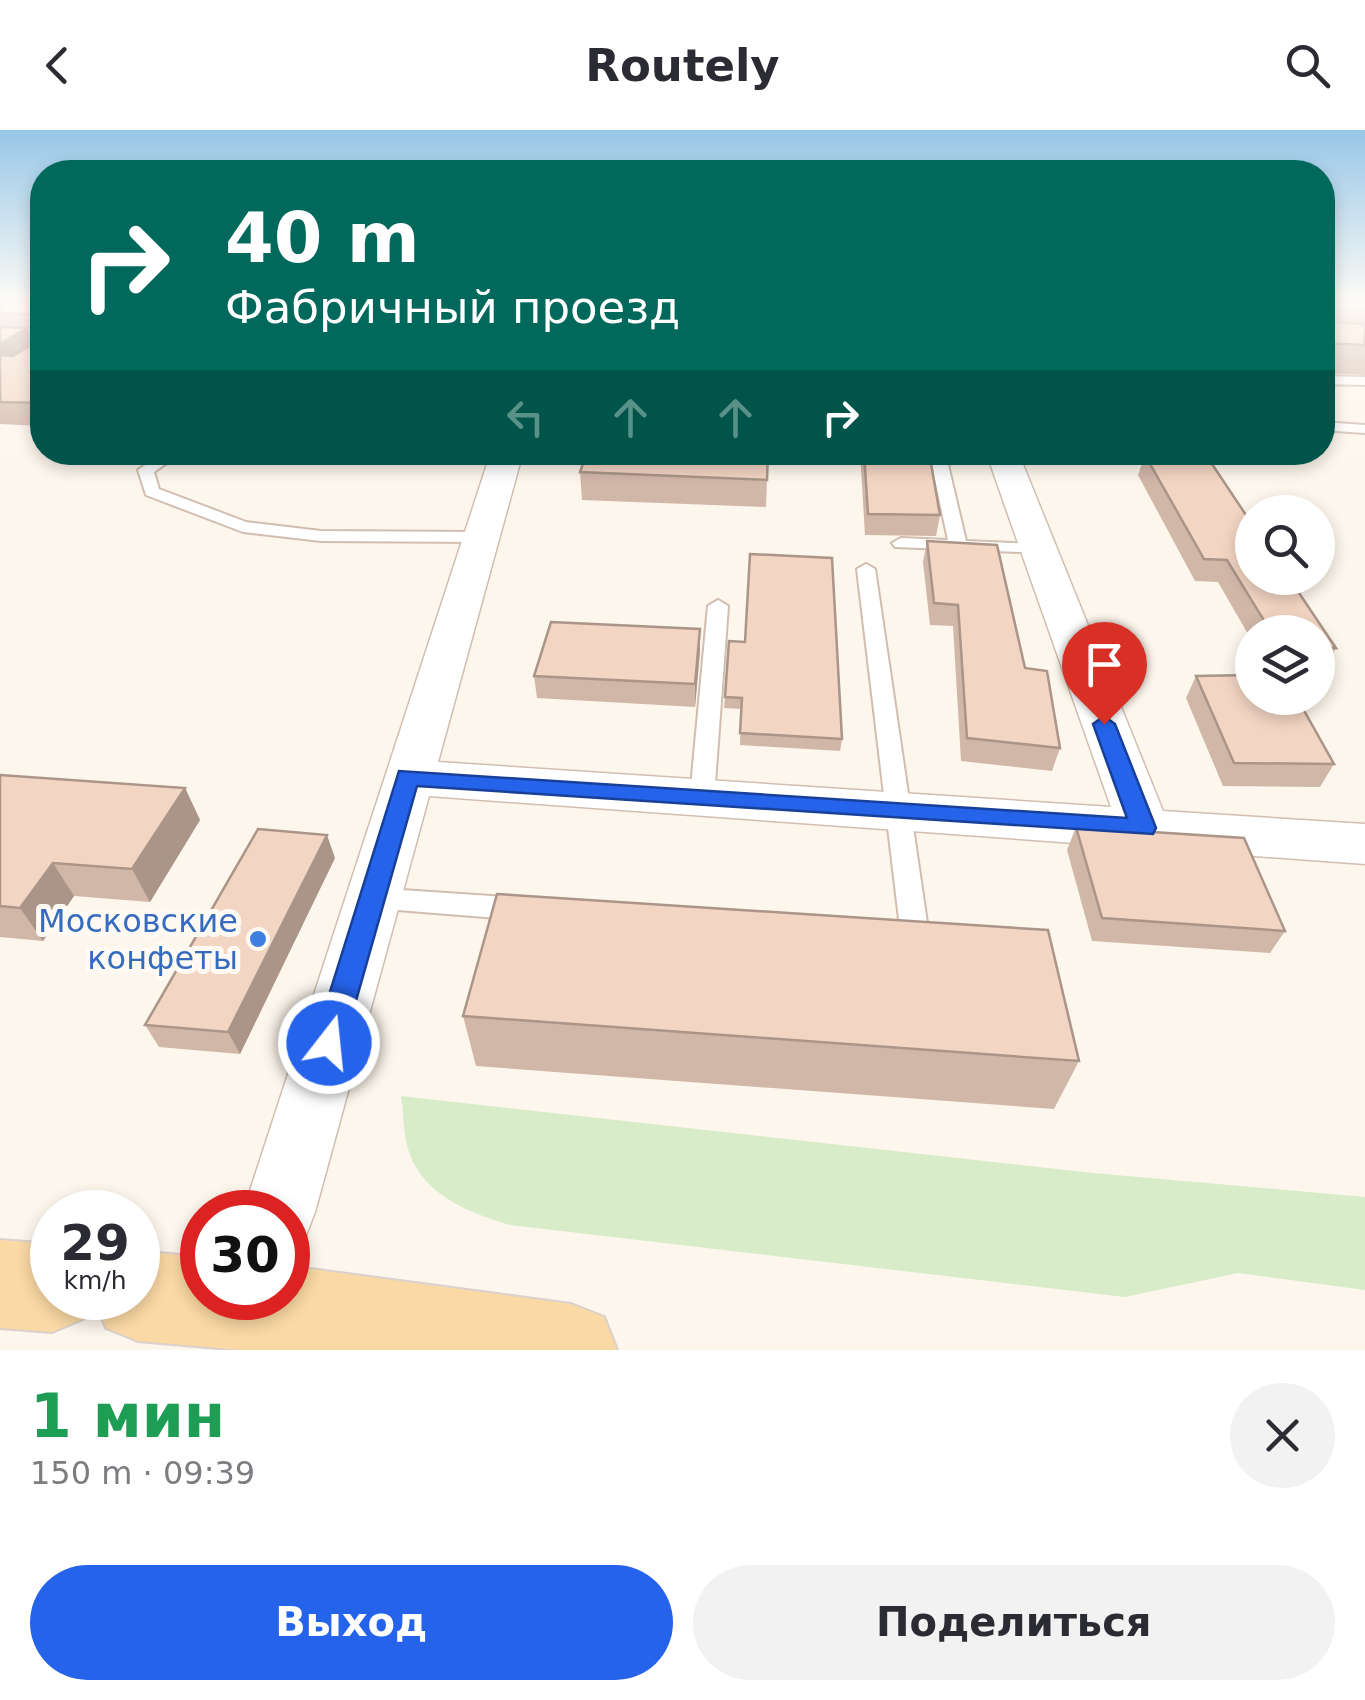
<!DOCTYPE html>
<html lang="ru">
<head>
<meta charset="utf-8">
<style>
	body { margin:0; font-family:"DejaVu Sans",sans-serif; background:#f2f2f3; color:#2b2b33; height:100vh; display:flex; flex-direction:column; font-size:38px; white-space:nowrap }
	* { box-sizing:border-box; margin:0 }
	p { font-size:32px; color:#7c7c81 }
	.icon { flex:none; width:55px; height:55px; fill:none; stroke:currentColor; stroke-width:2; stroke-linecap:round; stroke-linejoin:round }
	.map { position:relative; height:1220px; overflow:hidden }
	.side { display:flex; flex-direction:column; background:#fff; flex:1 }
	.side>* { flex:none }
	.top-card { position:absolute; left:30px; top:30px; width:1305px; height:305px; border-radius:40px; box-shadow:0 5px 15px #0003; background:#00695c; color:#fff; overflow:hidden }
	.fabs { position:absolute; left:1235px; top:365px; display:grid; gap:20px }
	.fabs a { display:grid; place-items:center; width:100px; height:100px; border-radius:50%; background:#fff; box-shadow:0 5px 15px #0003; font-size:50px }
	.speed { position:absolute; left:30px; top:1060px; display:flex; gap:20px; font-size:50px; font-weight:700; text-align:center }
	.speed>* { display:grid; place-content:center; width:130px; height:130px; border-radius:50%; background:#fff; box-shadow:0 5px 15px #0003; line-height:1 }
	.speed small { font-size:25px; font-weight:400 }
	.speed .limit { border:15px solid #d22; background:#fff; color:#111 }
	.pin { position:absolute; display:grid; place-items:center; width:85px; height:85px; color:#fff; margin:-102px -42px; border-radius:50% 50% 50% 0; rotate:-45deg; box-shadow:0 0 10px #0007 }
	.pin .icon { rotate:45deg }
	.me { position:absolute; width:110px; margin:-55px; rotate:16deg; stroke-linejoin:round; filter:drop-shadow(0 0 8px #0008) }
	.turn { display:flex; align-items:center; gap:35px; height:210px; padding:0 30px; font-size:45px }
	.turn .icon { width:130px; height:130px; stroke-width:2.5 }
	.turn b { display:block; font-size:70px; line-height:85px }
	.lanes { display:flex; align-items:center; height:95px; padding:0 30px; background:#0003; justify-content:center; gap:50px; direction:ltr }
	.lanes .off { opacity:.35 }
	.round { display:grid; place-items:center; flex:none; width:105px; height:105px; border-radius:52px; background:#f2f2f3 }
	.headline { display:flex; align-items:center; justify-content:space-between; height:170px; padding:0 30px }
	h1 { font-size:60px; font-weight:800; line-height:75px; color:#1e9e55 }
	.button { display:flex; gap:20px; margin-top:auto; padding:20px 30px }
	.button a { flex:1; height:115px; border-radius:60px; background:#2563eb; color:#fff; font-size:40px; font-weight:800; line-height:115px; text-align:center }
	.button a+a { background:#f2f2f3; color:#2b2b33 }
	header { display:flex; justify-content:space-between; align-items:center; height:130px; padding:0 30px; background:#fff; font-size:45px; font-weight:800 }
	.map>svg:first-child { display:block }
</style>
</head>
<body>
<header><svg class="icon" aria-label="back" viewBox="0 0 24 24"><path d="M15 5l-7 7 7 7"/></svg>Routely<svg class="icon" aria-label="search" viewBox="0 0 24 24"><circle cx="10" cy="10" r="6"/><path d="M15 15l6 6"/></svg></header>
<div class="map">
<svg width="1365" height="1220" viewBox="0 0 1365 1220">
	<rect width="100%" height="100%" fill="#fdf6ec"/>
	<path fill="#d8ecc9" d="M 401,966 L 1093,1043 L 1365,1067 L 1365,1160 L 1238,1143 L 1125,1167 L 510,1095 C 470,1083 424,1066 409,1022 C 403,1006 404,983 401,966 Z"/>
	<g fill="none" stroke-linecap="round" stroke-linejoin="round">
		<g stroke="#d1beb0" stroke-width="4">
			<path id="lane" d="M 0,206 L 42,208 L 42,216 L 0,214 Z
				M 1322,246 L 1365,247 L 1365,255 L 1322,254 Z
				M 1322,292 L 1365,295 L 1365,303 L 1322,300 Z
				M 164,322 L 182,322 L 154,342 L 159,359 L 246,392 L 321,401 L 479,402 L 488,407 L 479,412 L 321,411 L 243,402 L 146,365 L 138,340 Z
				M 929,322 L 945,322 L 966,411 L 1038,414 L 1047,419 L 1044,423 L 895,417 L 892,413 L 901,408 L 948,410 Z
				M 866,434 L 875,439 L 929,806 L 925,814 L 915,817 L 905,814 L 901,806 L 857,439 Z
				M 718,470 L 728,476 L 714,667 L 710,673 L 694,673 L 690,667 L 708,476 Z
				M 372,758 L 523,768 L 532,771 L 536,779 L 532,787 L 523,790 L 372,778 L 363,775 L 359,768 L 363,761 Z"/>
		</g>
		<g stroke="#d1beb0" stroke-width="3">
			<path id="street" d="M 491,322 L 523,322 L 438,632 L 1111,677 L 986,322 L 1018,322 L 1163,681 L 1365,694 L 1365,734 L 429,666 L 315,1082 L 305,1108 L 288,1115 L 288,1082 L 243,1082 Z"/>
		</g>
		<g stroke="#dad1cd" stroke-width="4">
			<path id="primary" d="M 0,1110 L 52,1114 L 52,1168 L 92,1168 L 83,1189 L 52,1202 L 0,1198 Z
				M 138,1121 L 202,1127 L 202,1168 L 288,1168 L 288,1136 L 571,1174 L 604,1187 L 617,1220 L 241,1220 L 138,1211 L 106,1198 L 94,1168 L 138,1168 Z"/>
		</g>
		<use href="#lane" fill="#fff" fill-rule="evenodd"/>
		<use href="#street" fill="#fff" fill-rule="evenodd"/>
		<use href="#primary" fill="#fbd9a5" fill-rule="evenodd"/>
	</g>
	<path fill="#d1b7a8" d="M 0,173 L 42,173 L 42,296 L 0,294 Z
		M 1322,173 L 1365,173 L 1365,245 L 1322,243 Z
		M 768,322 L 766,377 L 582,370 L 580,342 Z
		M 860,322 L 929,322 L 940,385 L 936,406 L 865,405 Z
		M 1145,325 L 1336,518 L 1324,540 L 1318,540 L 1318,502 L 1252,502 L 1252,511 L 1218,452 L 1195,451 L 1138,345 Z
		M 927,411 L 1025,538 L 1060,618 L 1052,641 L 961,631 L 953,496 L 930,495 L 923,432 Z
		M 745,512 L 842,609 L 840,621 L 740,615 L 741,579 L 724,578 L 725,567 Z
		M 700,521 L 695,577 L 537,568 L 534,546 Z
		M 1196,546 L 1334,634 L 1320,657 L 1223,656 L 1186,568 Z
		M 0,645 L 185,658 L 200,690 L 150,772 L 74,766 L 43,811 L 0,807 Z
		M 1076,697 L 1285,801 L 1270,823 L 1092,811 L 1067,720 Z
		M 335,728 L 240,924 L 159,917 L 145,895 Z
		M 463,886 L 1079,931 L 1054,979 L 476,936 Z"/>
	<path fill="#aa9588" d="M 27,198 L 36,219 L 10,247 L 0,225 L 1,213 Z
		M 700,499 L 700,521 L 695,577 L 695,554 Z
		M 185,658 L 200,690 L 150,772 L 132,739 Z
		M 327,705 L 335,728 L 240,924 L 228,902 Z
		M 53,733 L 74,766 L 43,811 L 20,778 Z"/>
	<path fill="#f3d5c3" stroke="#aa9588" stroke-width="2.5" d="M 0,173 L 42,173 L 42,273 L 0,272 L 0,197 L 27,198 L 1,213 L 0,225 L 13,226 L 35,212 L 36,185 L 0,183 Z
		M 1322,173 L 1331,173 L 1331,192 L 1365,194 L 1365,215 L 1322,213 Z
		M 587,322 L 768,322 L 767,350 L 580,342 Z
		M 864,322 L 929,322 L 940,385 L 868,384 Z
		M 1145,325 L 1208,328 L 1252,394 L 1252,448 L 1289,448 L 1336,518 L 1318,517 L 1318,502 L 1271,502 L 1227,430 L 1204,429 Z
		M 927,411 L 997,415 L 1025,538 L 1047,541 L 1060,618 L 967,608 L 958,475 L 934,473 Z
		M 750,424 L 832,428 L 842,609 L 740,603 L 742,568 L 725,567 L 729,511 L 745,512 Z
		M 551,492 L 700,499 L 695,554 L 534,546 Z
		M 1252,545 L 1252,568 L 1297,568 L 1334,634 L 1234,633 L 1196,546 Z
		M 0,645 L 185,658 L 132,739 L 53,733 L 20,778 L 0,776 Z
		M 1076,697 L 1244,708 L 1285,801 L 1102,788 Z
		M 258,699 L 327,705 L 228,902 L 145,895 Z
		M 497,764 L 1048,800 L 1079,931 L 463,886 Z"/>
	<linearGradient id="sky" x2="0" y2="1"><stop stop-color="#97c7e8"/><stop offset="0.5" stop-color="#fefbf6"/><stop offset="1" stop-color="#fefbf6" stop-opacity="0"/></linearGradient>
	<rect width="1365" height="344" fill="url(#sky)"/>
	<path fill="#2563eb" stroke="#184099" stroke-width="2.5" d="M 1104,586 L 1115,594 L 1156,698 L 1153,704 L 417,656 L 344,913 L 340,923 L 329,927 L 318,923 L 314,913 L 399,641 L 1127,688 L 1093,594 Z"/>
	<circle fill="#3f7fe0" stroke="#fffaf3" stroke-width="4" cx="258" cy="809" r="10"/>
	<g text-anchor="middle" stroke-width="10" stroke-linejoin="round" paint-order="stroke">
		<g font-size="32" fill="#366cbe" stroke="#fffaf3" text-anchor="end">
			<text x="238" y="802">Московские<tspan x="238" dy="37">конфеты</tspan></text>
		</g>
	</g>
</svg>
<div class="fabs">
<a><svg class="icon" aria-label="search" viewBox="0 0 24 24"><circle cx="10" cy="10" r="6"/><path d="M15 15l6 6"/></svg></a>
<a><svg class="icon" aria-label="layers" viewBox="0 0 24 24"><path d="M12 4l9 5-9 5-9-5zM3 14l9 5 9-5"/></svg></a>
</div>
<div class="speed"><div>29<small>km/h</small></div><div class="limit">30</div></div>
<div class="pin" style="left:1104px;top:594px;background:#d93025"><svg class="icon" aria-label="arrive" viewBox="0 0 24 24"><path d="M6 21V4h12l-3 4 3 4H6"/></svg></div>
<svg class="me" style="left:329px;top:913px" viewBox="-20 -20 40 40"><circle r="17" fill="#2563eb" stroke="#fff" stroke-width="3"/><path d="M0-11L8 9 0 5-8 9z" fill="#fff"/></svg>
<div class="top-card">
<div class="turn"><svg class="icon" aria-label="right" viewBox="0 0 24 24"><path d="M7 20v-9h11M14 6l5 5-5 5"/></svg><div><b>40 m</b>Фабричный проезд</div></div>
<div class="lanes"><svg class="icon off" aria-label="left" viewBox="0 0 24 24"><path d="M17 20v-9H6M10 6l-5 5 5 5"/></svg><svg class="icon off" aria-label="ahead" viewBox="0 0 24 24"><path d="M12 20V5M6 11l6-6 6 6"/></svg><svg class="icon off" aria-label="ahead" viewBox="0 0 24 24"><path d="M12 20V5M6 11l6-6 6 6"/></svg><svg class="icon" aria-label="right" viewBox="0 0 24 24"><path d="M7 20v-9h11M14 6l5 5-5 5"/></svg></div>
</div>
</div>
<section class="side">
<div class="headline"><div><h1>1 мин</h1><p>150 m · 09:39</p></div><a class="round"><svg class="icon" aria-label="close" viewBox="0 0 24 24"><path d="M6 6l12 12M18 6L6 18"/></svg></a></div>
<div class="button"><a>Выход</a><a>Поделиться</a></div>
</section>
</body>
</html>
